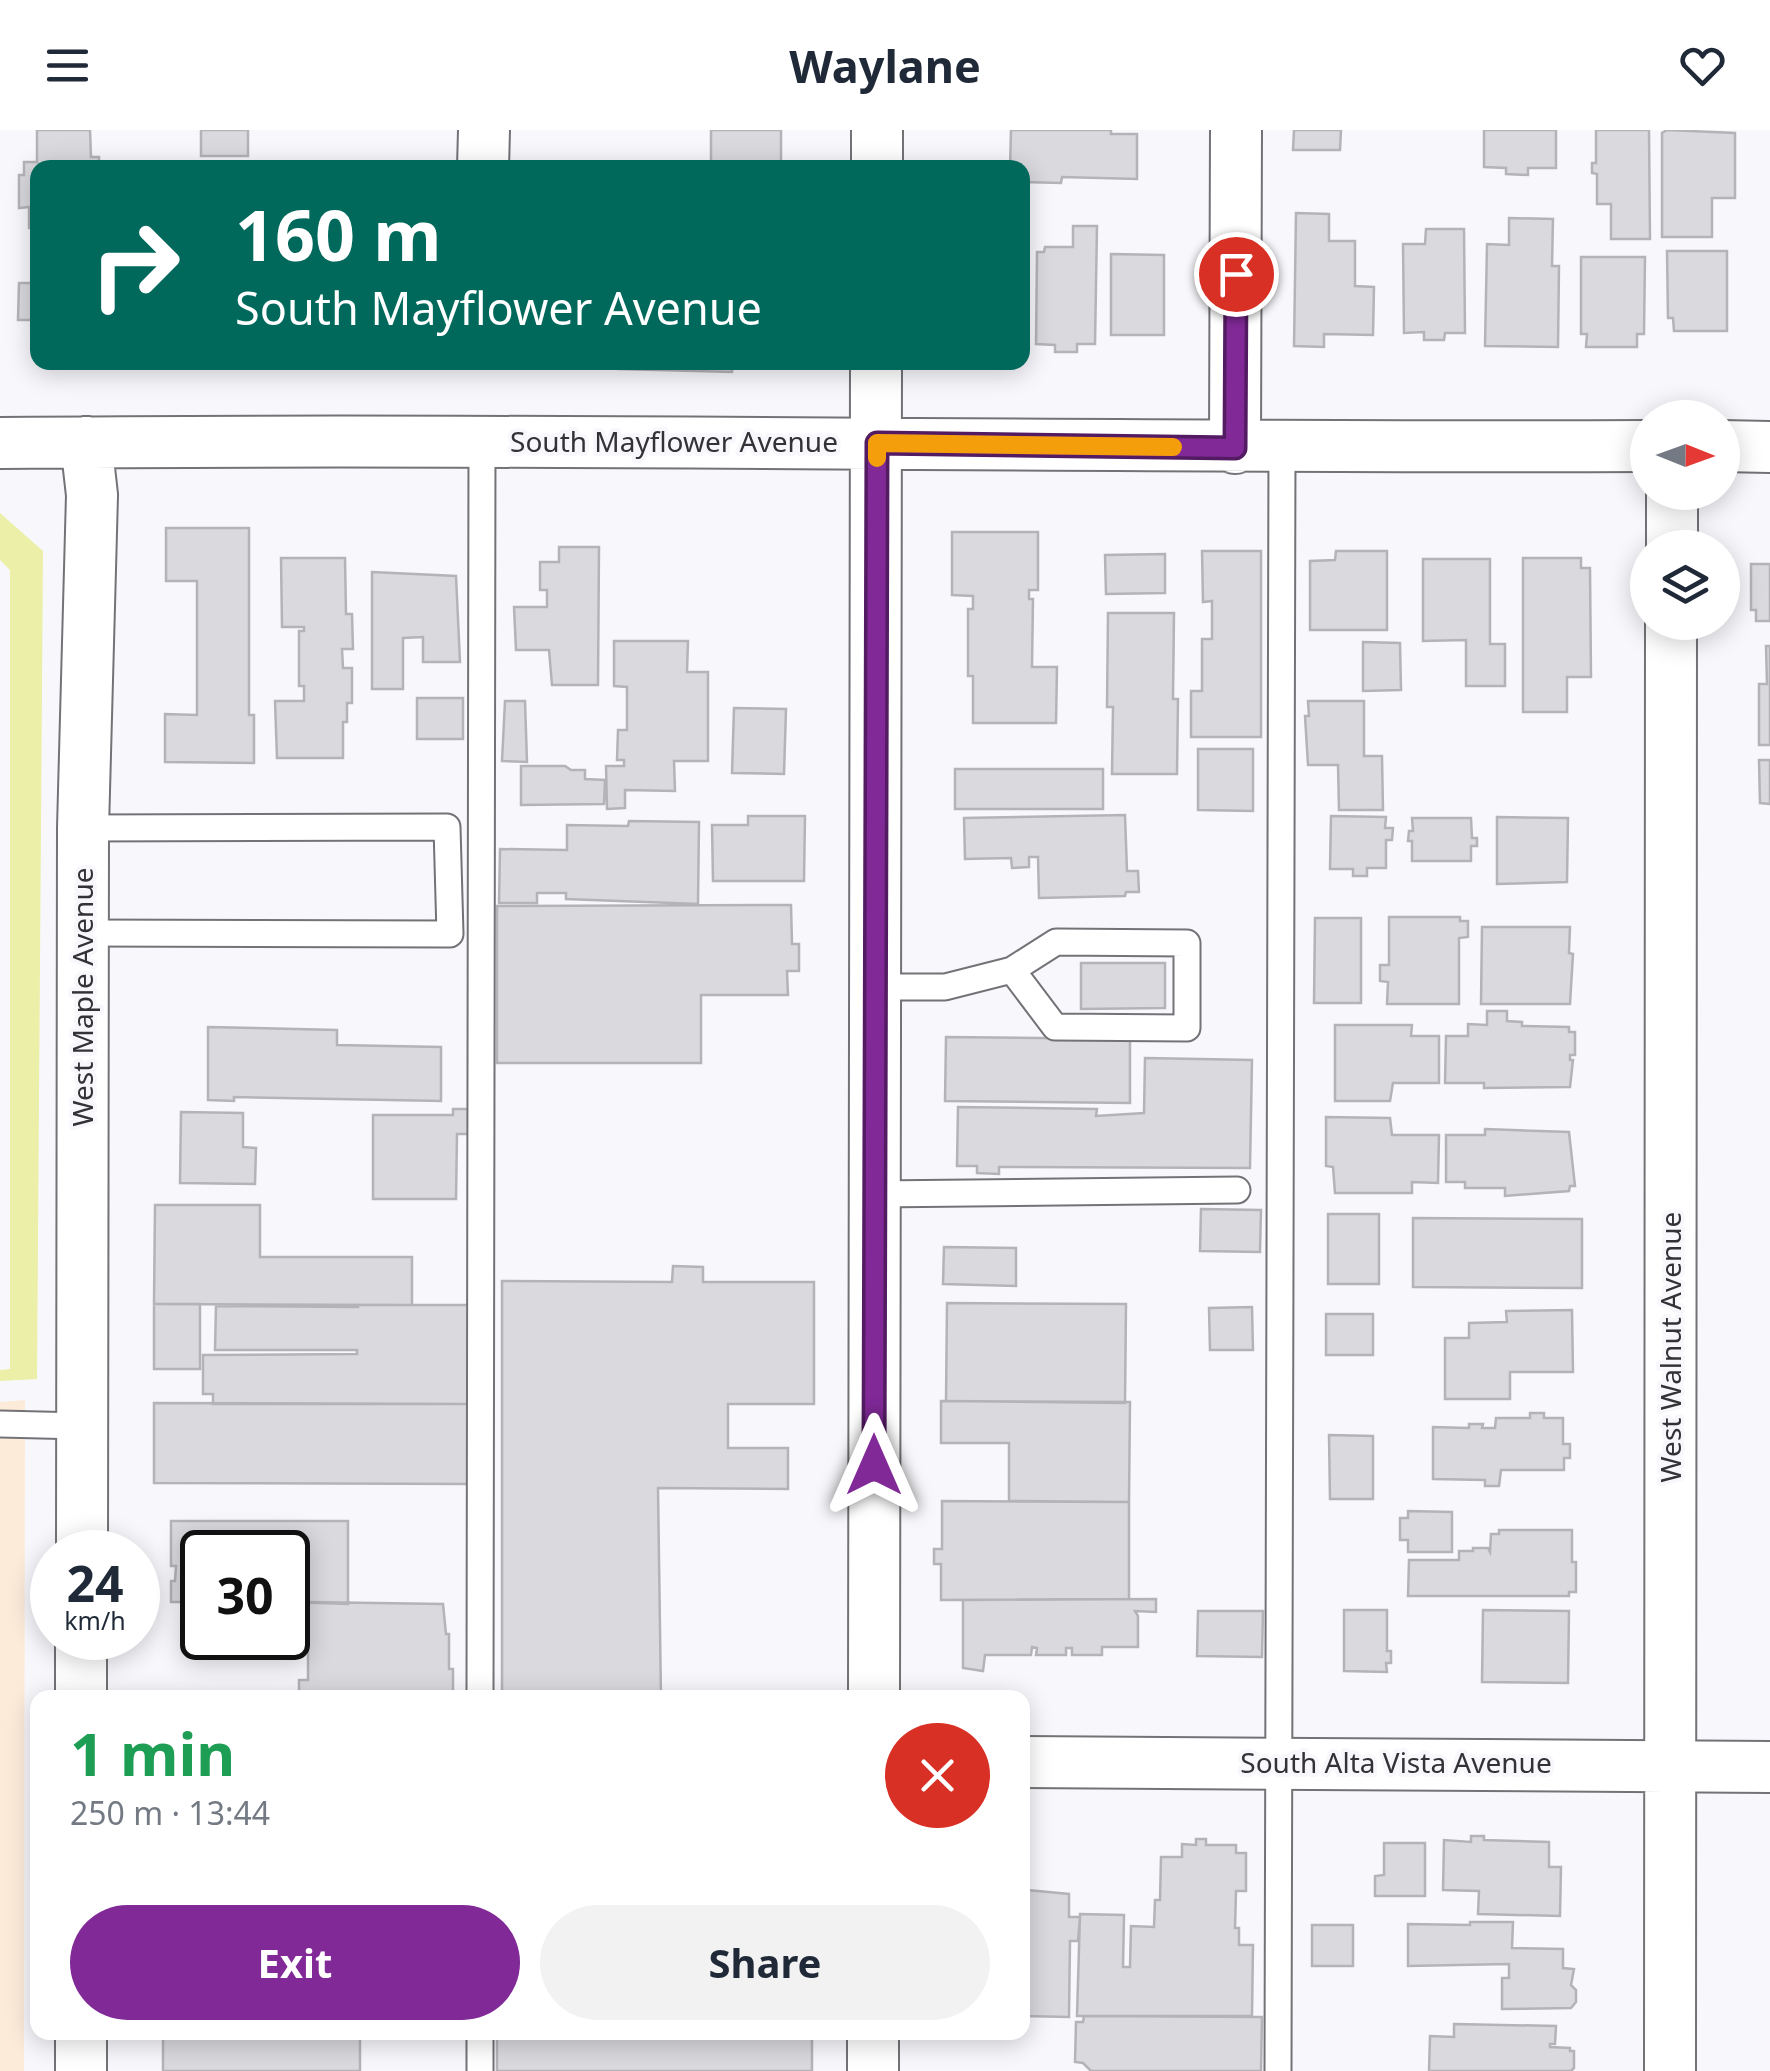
<!DOCTYPE html>
<html lang="en">
<head>
<meta charset="utf-8">
<style>
	body { margin:0; font-family:"Noto Sans",sans-serif; background:#f2f2f3; color:#1f2937; height:100vh; display:flex; flex-direction:column; font-size:38px; white-space:nowrap }
	* { box-sizing:border-box; margin:0 }
	p { font-size:32px; color:#747a83 }
	.icon { flex:none; width:55px; height:55px; fill:none; stroke:currentColor; stroke-width:2; stroke-linecap:round; stroke-linejoin:round }
	.map { position:relative; flex:1; overflow:hidden }
	.panel { position:absolute; left:30px; top:1560px; width:1000px; height:350px; display:flex; flex-direction:column; background:#fff; border-radius:20px; box-shadow:0 5px 25px #0003 }
	.panel>* { flex:none }
	.banner { position:absolute; left:30px; top:30px; width:1000px; height:210px; border-radius:20px; box-shadow:0 5px 25px #0003; background:#00695c; color:#fff; overflow:hidden }
	.needle { width:65px; rotate:91deg }
	.buttons { position:absolute; left:1630px; top:270px; display:grid; gap:20px }
	.buttons a { display:grid; place-items:center; width:110px; height:110px; border-radius:50%; background:#fff; box-shadow:0 5px 25px #0003; font-size:50px }
	.speed { position:absolute; left:30px; top:1400px; display:flex; gap:20px; font-size:50px; font-weight:700; text-align:center }
	.speed>* { display:grid; place-content:center; width:130px; height:130px; border-radius:50%; background:#fff; box-shadow:0 5px 25px #0003; line-height:1 }
	.speed small { font-size:25px; font-weight:400 }
	.speed .limit { border:5px solid #111; border-radius:15px; background:#fff; color:#111 }
	.pin { position:absolute; display:grid; place-items:center; width:85px; height:85px; color:#fff; margin:-42px; border:5px solid #fff; border-radius:50%; box-shadow:0 2px 10px #0007 }
	.me { position:absolute; width:110px; margin:-55px; rotate:0deg; stroke-linejoin:round; filter:drop-shadow(0 0 8px #0008) }
	.turn { display:flex; align-items:center; gap:35px; height:210px; padding:0 40px; font-size:45px }
	.turn .icon { width:130px; height:130px; stroke-width:2.5 }
	.turn b { display:block; font-size:70px; line-height:85px }
	.round { display:grid; place-items:center; flex:none; width:105px; height:105px; border-radius:52px; background:#f2f2f3 }
	.summary { display:flex; align-items:center; justify-content:space-between; height:170px; padding:0 40px }
	h1 { font-size:60px; font-weight:700; line-height:75px; color:#1e9e55 }
	.action { display:flex; gap:20px; margin-top:auto; padding:20px 40px }
	.action a { flex:1; height:115px; border-radius:60px; background:#802997; color:#fff; font-size:40px; font-weight:700; line-height:115px; text-align:center }
	.action a+a { background:#f2f2f3; color:#1f2937 }
	header { display:flex; justify-content:space-between; align-items:center; height:130px; padding:0 40px; background:#fff; font-size:45px; font-weight:700 }
	.map>svg:first-child { display:block }
</style>
</head>
<body>
<header><svg class="icon" aria-label="menu" viewBox="0 0 24 24"><path d="M4 6h16M4 12h16M4 18h16"/></svg>Waylane<svg class="icon" aria-label="heart" viewBox="0 0 24 24"><path d="M12 20l-8-8c-3-5 5-10 8-4 3-6 11-1 8 4z"/></svg></header>
<div class="map">
<svg width="1770" height="1941" viewBox="0 0 1770 1941">
	<rect width="100%" height="100%" fill="#f8f8fc"/>
	<path fill="#fcebd9" d="M 25,1270 L 24,1941 L 0,1941 L 0,1272 Z"/>
	<path fill="#ebefa8" d="M 0,383 L 43,421 L 37,1249 L 0,1251 L 0,1240 L 10,1239 L 10,440 L 0,430 Z"/>
	<path fill="#d9d9de" stroke="#b4b4b8" stroke-width="2.5" d="M 37,0 L 90,0 L 91,27 L 99,27 L 99,33 L 109,33 L 109,38 L 38,38 L 38,98 L 29,98 L 29,77 L 19,78 L 19,45 L 24,45 L 24,32 L 37,32 Z
		M 201,0 L 248,0 L 248,26 L 201,26 Z
		M 711,0 L 781,0 L 781,38 L 711,38 Z
		M 1011,0 L 1111,0 L 1111,4 L 1137,4 L 1137,49 L 1062,47 L 1061,53 L 1022,52 L 1022,38 L 1010,38 Z
		M 1294,0 L 1341,0 L 1340,20 L 1293,20 Z
		M 1484,0 L 1556,0 L 1556,38 L 1528,38 L 1528,45 L 1506,44 L 1506,38 L 1484,37 Z
		M 1596,0 L 1649,0 L 1650,109 L 1611,109 L 1611,74 L 1597,74 L 1597,44 L 1592,43 L 1592,33 L 1596,33 Z
		M 1667,0 L 1735,3 L 1735,68 L 1712,68 L 1712,107 L 1662,107 L 1662,3 Z
		M 299,32 L 388,34 L 393,38 L 299,38 Z
		M 1296,83 L 1329,84 L 1329,111 L 1355,111 L 1355,156 L 1374,157 L 1373,205 L 1324,204 L 1324,217 L 1294,216 Z
		M 1509,88 L 1553,89 L 1552,136 L 1559,136 L 1558,217 L 1485,216 L 1487,114 L 1509,115 Z
		M 1073,96 L 1097,96 L 1095,214 L 1077,214 L 1077,222 L 1055,222 L 1055,215 L 1036,214 L 1037,122 L 1044,122 L 1045,117 L 1073,117 Z
		M 1426,99 L 1464,99 L 1465,203 L 1445,203 L 1444,210 L 1424,210 L 1424,202 L 1404,203 L 1403,114 L 1425,114 Z
		M 1667,121 L 1727,121 L 1727,201 L 1674,201 L 1673,188 L 1668,188 Z
		M 1111,124 L 1164,125 L 1164,205 L 1111,205 Z
		M 1581,127 L 1645,127 L 1644,204 L 1637,204 L 1637,217 L 1586,217 L 1587,204 L 1581,204 Z
		M 19,153 L 38,153 L 38,190 L 18,190 Z
		M 619,232 L 733,232 L 732,242 L 619,239 Z
		M 166,398 L 249,398 L 249,585 L 254,585 L 254,633 L 165,632 L 165,584 L 197,585 L 197,451 L 166,451 Z
		M 952,402 L 1038,402 L 1038,460 L 1029,460 L 1029,469 L 1033,469 L 1032,537 L 1057,537 L 1056,593 L 973,593 L 973,546 L 968,546 L 968,479 L 973,479 L 973,466 L 952,465 Z
		M 559,417 L 599,417 L 598,555 L 552,555 L 549,520 L 516,520 L 514,477 L 547,477 L 547,460 L 540,460 L 540,432 L 559,432 Z
		M 1202,421 L 1261,421 L 1261,607 L 1191,607 L 1191,561 L 1202,561 L 1202,509 L 1212,509 L 1212,471 L 1203,472 Z
		M 1336,421 L 1387,421 L 1387,500 L 1310,500 L 1310,431 L 1335,430 Z
		M 1165,424 L 1165,463 L 1106,464 L 1105,425 Z
		M 281,428 L 345,428 L 346,484 L 352,484 L 353,519 L 342,519 L 343,538 L 352,538 L 352,573 L 347,573 L 347,592 L 343,592 L 343,628 L 277,628 L 275,571 L 304,571 L 304,556 L 299,556 L 299,501 L 304,501 L 304,497 L 282,497 Z
		M 1523,428 L 1581,428 L 1581,438 L 1590,438 L 1591,547 L 1567,547 L 1567,582 L 1523,582 Z
		M 1423,429 L 1490,429 L 1490,514 L 1505,514 L 1505,556 L 1466,556 L 1466,510 L 1423,511 Z
		M 1751,434 L 1770,434 L 1770,491 L 1756,491 L 1756,480 L 1751,480 Z
		M 372,442 L 456,446 L 460,532 L 423,532 L 423,507 L 403,508 L 403,559 L 372,559 Z
		M 1108,483 L 1174,483 L 1173,569 L 1178,569 L 1177,644 L 1112,644 L 1113,577 L 1107,577 Z
		M 614,511 L 688,511 L 687,542 L 708,542 L 708,631 L 674,631 L 675,661 L 625,660 L 625,678 L 607,679 L 606,636 L 624,636 L 624,630 L 617,630 L 618,600 L 627,600 L 627,557 L 614,556 Z
		M 1363,512 L 1400,513 L 1401,560 L 1363,561 Z
		M 1766,516 L 1770,516 L 1770,615 L 1759,615 L 1759,554 L 1767,554 Z
		M 417,568 L 463,568 L 463,609 L 417,609 Z
		M 505,571 L 525,571 L 527,632 L 502,631 Z
		M 1308,571 L 1364,571 L 1364,626 L 1382,626 L 1383,680 L 1339,680 L 1338,635 L 1308,635 L 1305,586 L 1309,586 Z
		M 734,578 L 786,579 L 784,644 L 732,643 Z
		M 1198,619 L 1253,619 L 1253,681 L 1198,680 Z
		M 1759,630 L 1770,630 L 1770,674 L 1760,673 Z
		M 521,636 L 565,636 L 571,640 L 585,640 L 585,649 L 605,650 L 604,674 L 521,675 Z
		M 955,639 L 1103,639 L 1103,679 L 955,679 Z
		M 1125,685 L 1127,741 L 1138,741 L 1139,762 L 1126,762 L 1125,766 L 1039,768 L 1038,727 L 1029,727 L 1029,737 L 1012,738 L 1011,728 L 965,729 L 964,688 Z
		M 748,686 L 805,686 L 804,751 L 713,751 L 712,695 L 748,695 Z
		M 1331,686 L 1386,687 L 1385,698 L 1393,698 L 1392,710 L 1386,710 L 1386,738 L 1367,738 L 1367,746 L 1353,746 L 1353,739 L 1330,739 Z
		M 1497,687 L 1568,688 L 1567,752 L 1497,754 Z
		M 1412,688 L 1471,688 L 1472,708 L 1477,708 L 1477,716 L 1471,716 L 1471,731 L 1412,731 L 1412,711 L 1408,711 L 1409,701 L 1413,701 Z
		M 629,691 L 699,692 L 698,774 L 566,769 L 566,763 L 537,763 L 537,773 L 499,773 L 500,719 L 567,720 L 567,695 L 628,696 Z
		M 791,775 L 792,814 L 799,814 L 799,841 L 787,841 L 788,865 L 701,865 L 701,933 L 497,933 L 497,776 Z
		M 1389,787 L 1460,787 L 1460,791 L 1468,791 L 1468,807 L 1459,808 L 1459,874 L 1387,874 L 1388,852 L 1380,851 L 1380,835 L 1389,835 Z
		M 1315,788 L 1361,788 L 1361,873 L 1314,873 Z
		M 1482,797 L 1570,797 L 1569,823 L 1573,824 L 1570,874 L 1481,874 Z
		M 1081,833 L 1165,833 L 1165,878 L 1081,879 Z
		M 1487,881 L 1507,881 L 1507,891 L 1522,892 L 1522,896 L 1569,897 L 1569,902 L 1575,902 L 1575,925 L 1570,925 L 1570,930 L 1573,930 L 1570,957 L 1484,958 L 1484,953 L 1445,953 L 1446,906 L 1468,906 L 1468,894 L 1487,895 Z
		M 1335,895 L 1412,895 L 1411,906 L 1439,906 L 1439,953 L 1393,953 L 1390,971 L 1335,971 Z
		M 208,897 L 337,900 L 337,915 L 441,917 L 441,971 L 234,967 L 234,971 L 208,970 Z
		M 946,907 L 1130,909 L 1130,973 L 945,971 Z
		M 1145,928 L 1252,930 L 1250,1038 L 999,1037 L 999,1044 L 977,1043 L 977,1036 L 957,1036 L 958,977 L 1097,979 L 1096,986 L 1144,983 Z
		M 453,979 L 469,979 L 469,1004 L 457,1004 L 456,1069 L 373,1069 L 373,985 L 453,985 Z
		M 181,982 L 243,983 L 243,1017 L 256,1018 L 255,1054 L 180,1053 Z
		M 1326,987 L 1390,988 L 1392,1005 L 1439,1005 L 1438,1053 L 1412,1052 L 1412,1063 L 1335,1063 L 1333,1037 L 1326,1036 Z
		M 1485,999 L 1569,1002 L 1575,1056 L 1570,1056 L 1569,1061 L 1505,1066 L 1505,1058 L 1465,1058 L 1465,1052 L 1446,1052 L 1446,1005 L 1485,1005 Z
		M 155,1075 L 260,1075 L 260,1127 L 412,1127 L 412,1175 L 154,1174 Z
		M 1201,1079 L 1261,1080 L 1260,1122 L 1200,1121 Z
		M 1328,1084 L 1379,1084 L 1379,1154 L 1328,1154 Z
		M 1413,1088 L 1582,1089 L 1582,1158 L 1413,1157 Z
		M 944,1117 L 1016,1118 L 1016,1156 L 943,1154 Z
		M 673,1136 L 703,1137 L 703,1152 L 814,1152 L 814,1274 L 728,1274 L 728,1318 L 788,1318 L 788,1359 L 658,1358 L 661,1568 L 502,1568 L 502,1151 L 672,1152 Z
		M 947,1173 L 1126,1174 L 1125,1273 L 946,1271 Z
		M 154,1174 L 200,1174 L 200,1239 L 154,1239 Z
		M 358,1175 L 469,1175 L 469,1274 L 213,1274 L 213,1264 L 203,1264 L 203,1225 L 357,1224 L 357,1220 L 215,1220 L 216,1176 L 358,1177 Z
		M 1252,1177 L 1253,1220 L 1210,1220 L 1209,1178 Z
		M 1572,1180 L 1573,1242 L 1510,1242 L 1510,1269 L 1445,1269 L 1445,1208 L 1469,1208 L 1469,1193 L 1507,1192 L 1506,1181 Z
		M 1326,1184 L 1373,1184 L 1373,1225 L 1326,1225 Z
		M 941,1271 L 1130,1272 L 1129,1372 L 1009,1371 L 1009,1313 L 941,1313 Z
		M 154,1273 L 469,1274 L 469,1354 L 154,1353 Z
		M 1530,1283 L 1544,1283 L 1544,1288 L 1563,1288 L 1563,1314 L 1570,1314 L 1570,1328 L 1564,1328 L 1564,1340 L 1501,1340 L 1499,1356 L 1485,1356 L 1485,1350 L 1433,1349 L 1433,1297 L 1469,1298 L 1469,1294 L 1483,1294 L 1482,1298 L 1495,1298 L 1496,1288 L 1530,1288 Z
		M 1329,1305 L 1373,1306 L 1373,1369 L 1330,1369 Z
		M 942,1371 L 1129,1372 L 1129,1469 L 941,1470 L 941,1434 L 934,1434 L 934,1419 L 942,1419 Z
		M 1408,1381 L 1452,1382 L 1452,1422 L 1408,1422 L 1408,1410 L 1400,1410 L 1400,1388 L 1408,1388 Z
		M 171,1391 L 348,1391 L 348,1474 L 288,1472 L 288,1422 L 202,1422 L 202,1472 L 171,1472 L 171,1451 L 175,1451 L 176,1436 L 171,1436 Z
		M 1499,1400 L 1572,1400 L 1572,1432 L 1576,1432 L 1576,1462 L 1569,1462 L 1569,1466 L 1408,1466 L 1409,1430 L 1459,1430 L 1459,1421 L 1473,1421 L 1473,1418 L 1488,1418 L 1490,1422 L 1491,1404 L 1499,1404 Z
		M 1156,1469 L 1156,1482 L 1135,1481 L 1138,1486 L 1138,1517 L 1102,1517 L 1102,1525 L 1072,1525 L 1072,1518 L 1066,1518 L 1066,1525 L 1036,1525 L 1037,1518 L 1032,1517 L 1031,1525 L 985,1525 L 983,1541 L 963,1538 L 963,1470 Z
		M 308,1472 L 443,1474 L 446,1504 L 449,1504 L 449,1539 L 453,1539 L 453,1568 L 299,1565 L 299,1550 L 308,1550 Z
		M 1344,1480 L 1387,1480 L 1387,1521 L 1391,1521 L 1391,1533 L 1386,1533 L 1387,1542 L 1344,1541 Z
		M 1483,1480 L 1569,1481 L 1568,1553 L 1482,1552 Z
		M 1198,1481 L 1263,1481 L 1262,1527 L 1197,1526 Z
		M 1471,1706 L 1484,1706 L 1484,1710 L 1549,1712 L 1549,1737 L 1561,1737 L 1560,1786 L 1478,1784 L 1479,1761 L 1443,1760 L 1444,1710 L 1471,1712 Z
		M 1196,1709 L 1206,1709 L 1206,1715 L 1236,1715 L 1236,1723 L 1246,1723 L 1246,1761 L 1236,1761 L 1235,1798 L 1239,1798 L 1239,1815 L 1253,1815 L 1252,1886 L 1077,1886 L 1080,1784 L 1124,1785 L 1123,1837 L 1130,1837 L 1131,1796 L 1154,1797 L 1155,1770 L 1160,1770 L 1161,1727 L 1182,1727 L 1182,1714 L 1196,1715 Z
		M 1384,1713 L 1425,1713 L 1425,1766 L 1375,1766 L 1375,1746 L 1384,1745 Z
		M 1027,1760 L 1069,1764 L 1069,1787 L 1080,1787 L 1078,1811 L 1070,1811 L 1069,1887 L 1022,1886 L 1022,1763 Z
		M 1470,1792 L 1513,1792 L 1512,1818 L 1563,1819 L 1563,1838 L 1574,1839 L 1571,1855 L 1576,1860 L 1576,1872 L 1571,1878 L 1502,1879 L 1502,1848 L 1509,1848 L 1509,1834 L 1408,1836 L 1408,1794 L 1470,1795 Z
		M 1312,1795 L 1353,1795 L 1353,1836 L 1312,1836 Z
		M 1084,1886 L 1262,1887 L 1261,1941 L 1091,1941 L 1083,1933 L 1075,1932 L 1076,1892 L 1083,1892 Z
		M 1454,1894 L 1556,1896 L 1555,1914 L 1550,1914 L 1550,1917 L 1570,1918 L 1570,1921 L 1574,1921 L 1574,1938 L 1571,1941 L 1429,1941 L 1430,1906 L 1454,1907 Z
		M 163,1902 L 360,1902 L 360,1941 L 163,1941 Z
		M 497,1902 L 812,1902 L 812,1941 L 497,1941 Z"/>
	<g fill="none" stroke-linecap="round" stroke-linejoin="round">
		<g stroke="#737377" stroke-width="29">
			<path id="lane" d="M 83,803 L 450,804 L 447,697 L 83,698
				M 876,857 L 945,857 L 1012,840 L 1056,812 L 1187,813 L 1187,898 L 1055,897 L 1012,840
				M 875,1064 L 1237,1060
				M 0,1294 L 82,1296
				M 480,1568 L 482,312
				M 480,1902 L 480,1941
				M 1278,1941 L 1282,317"/>
		</g>
		<g stroke="#737377" stroke-width="54">
			<path id="street" d="M 483,38 L 484,0
				M 877,38 L 877,0
				M 0,313 C 549,308 1098,318 1648,316
				M 1722,316 L 1770,317
				M 1235,318 L 1236,0
				M 1672,418 L 1672,362
				M 82,1422 L 83,698 L 92,365 L 86,312
				M 81,1568 L 81,1508
				M 874,1568 L 876,232
				M 1022,1632 L 1770,1637
				M 81,1941 L 81,1902
				M 873,1941 L 873,1902
				M 1670,1941 L 1671,492"/>
		</g>
		<use href="#lane" stroke="#fff" stroke-width="25"/>
		<use href="#street" stroke="#fff" stroke-width="50"/>
	</g>
	<g fill="none" stroke-linecap="round" stroke-linejoin="round">
		<g stroke="#531b62" stroke-width="25">
			<path id="route" d="M 874,1335 L 877,313 L 1235,318 L 1236,144"/>
		</g>
		<use href="#route" stroke="#802997" stroke-width="18"/>
		<path stroke="#f59e0b" stroke-width="18" d="M 877,328 L 877,313 L 1173,317"/>
	</g>
	<g text-anchor="middle" stroke-width="8" stroke-linejoin="round" paint-order="stroke">
		<g font-size="28" fill="#333335" stroke="#f8f8fc">
			<text x="674" y="322">South Mayflower Avenue</text>
			<text transform="translate(83 867) rotate(-90)" y="10">West Maple Avenue</text>
			<text transform="translate(1671 1217) rotate(-90)" y="10">West Walnut Avenue</text>
			<text x="1396" y="1643">South Alta Vista Avenue</text>
		</g>
	</g>
</svg>
<div class="buttons">
<a><svg class="needle" viewBox="-14 -14 28 28"><path d="M0-13l5 13h-10z" fill="#e53935"/><path d="M0 13l5-13h-10z" fill="#747a83"/></svg></a>
<a><svg class="icon" aria-label="layers" viewBox="0 0 24 24"><path d="M12 4l9 5-9 5-9-5zM3 14l9 5 9-5"/></svg></a>
</div>
<div class="speed"><div>24<small>km/h</small></div><div class="limit">30</div></div>
<div class="pin" style="left:1236px;top:144px;background:#d93025"><svg class="icon" aria-label="arrive" viewBox="0 0 24 24"><path d="M6 21V4h12l-3 4 3 4H6"/></svg></div>
<svg class="me" style="left:874px;top:1335px" viewBox="-20 -20 40 40"><path d="M0-17L14 15 0 8-14 15z" fill="#802997" stroke="#fff" stroke-width="4"/></svg>
<div class="banner">
<div class="turn"><svg class="icon" aria-label="right" viewBox="0 0 24 24"><path d="M7 20v-9h11M14 6l5 5-5 5"/></svg><div><b>160 m</b>South Mayflower Avenue</div></div>
</div>
<section class="panel">
<div class="summary"><div><h1>1 min</h1><p>250 m · 13:44</p></div><a class="round" style="background:#d93025;color:#fff"><svg class="icon" aria-label="close" viewBox="0 0 24 24"><path d="M6 6l12 12M18 6L6 18"/></svg></a></div>
<div class="action"><a>Exit</a><a>Share</a></div>
</section>
</div>
</body>
</html>
